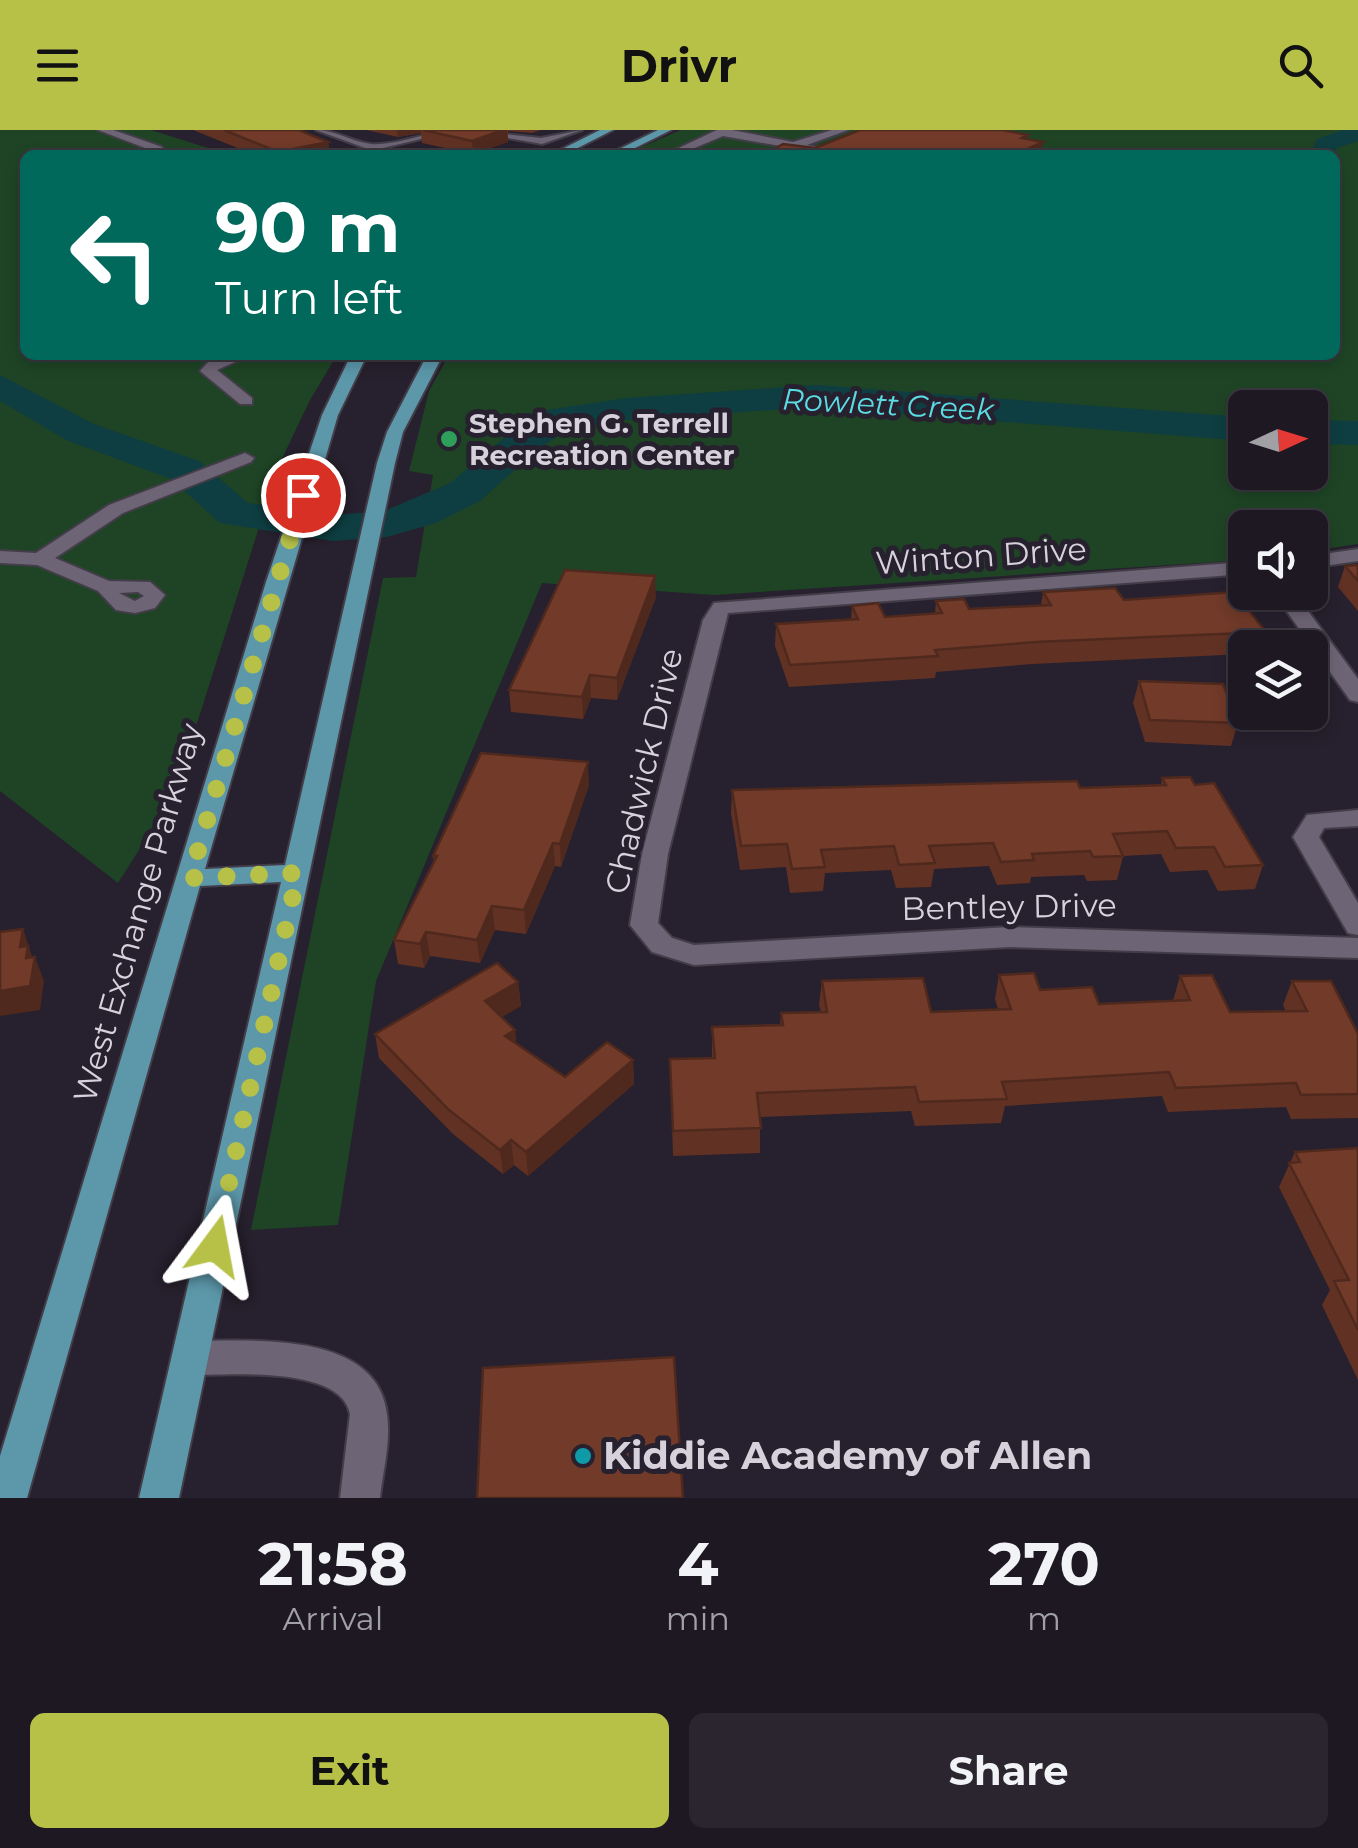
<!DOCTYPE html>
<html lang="en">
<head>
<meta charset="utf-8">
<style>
	body { margin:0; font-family:Montserrat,sans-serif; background:#2a252f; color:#f1f3f6; height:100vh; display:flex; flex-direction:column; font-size:38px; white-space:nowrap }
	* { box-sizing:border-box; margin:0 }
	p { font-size:32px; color:#a0a0a5 }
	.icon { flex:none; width:55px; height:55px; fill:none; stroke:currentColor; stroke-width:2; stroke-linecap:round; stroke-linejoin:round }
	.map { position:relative; height:1368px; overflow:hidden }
	.details { display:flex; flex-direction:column; background:#1d1822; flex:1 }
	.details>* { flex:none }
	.banner { position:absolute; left:20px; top:20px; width:1320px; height:210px; border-radius:15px; box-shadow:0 5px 15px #0003,0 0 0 2px #3b3740; background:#00695c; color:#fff; overflow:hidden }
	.needle { width:65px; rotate:86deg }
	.buttons { position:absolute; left:1228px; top:260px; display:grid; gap:20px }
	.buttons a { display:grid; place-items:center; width:100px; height:100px; border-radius:15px; background:#1d1822; box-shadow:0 5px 15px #0003,0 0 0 2px #3b3740; font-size:50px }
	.pin { position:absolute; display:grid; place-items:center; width:85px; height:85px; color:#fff; margin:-42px; border:5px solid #fff; border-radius:50%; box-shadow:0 2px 10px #0007 }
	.me { position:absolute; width:110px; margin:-55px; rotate:13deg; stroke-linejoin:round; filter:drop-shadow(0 0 8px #0008) }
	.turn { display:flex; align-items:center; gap:35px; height:210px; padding:0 30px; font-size:45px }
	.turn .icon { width:130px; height:130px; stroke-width:2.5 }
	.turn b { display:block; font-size:70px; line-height:85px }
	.eta { display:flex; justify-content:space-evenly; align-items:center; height:170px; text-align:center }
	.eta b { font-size:60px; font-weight:700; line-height:70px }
	.action { display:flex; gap:20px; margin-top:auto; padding:20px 30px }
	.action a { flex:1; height:115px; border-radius:15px; background:#b7c148; color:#111; font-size:40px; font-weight:700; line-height:115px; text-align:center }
	.action a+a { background:#2a252f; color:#f1f3f6 }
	header { display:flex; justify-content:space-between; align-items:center; height:130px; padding:0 30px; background:#b7c148; color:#111; font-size:45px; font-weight:700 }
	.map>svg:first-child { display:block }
</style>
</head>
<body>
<header><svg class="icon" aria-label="menu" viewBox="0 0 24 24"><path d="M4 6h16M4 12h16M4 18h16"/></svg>Drivr<svg class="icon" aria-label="search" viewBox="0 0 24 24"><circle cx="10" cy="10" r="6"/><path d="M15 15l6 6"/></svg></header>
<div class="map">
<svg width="1358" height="1368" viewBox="0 0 1358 1368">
	<rect width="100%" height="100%" fill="#27202e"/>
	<path fill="#1e4425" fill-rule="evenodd" d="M 0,0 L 151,0 L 230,25 L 25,25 L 25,225 L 337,225 L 310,270 L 278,337 L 175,663 L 118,753 L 0,661 Z
		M 681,0 L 1358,0 L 1358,414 L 1310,421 L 1310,398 L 1245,398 L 1245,430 L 714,465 L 542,453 L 376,851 L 338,1095 L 251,1100 L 383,448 L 416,447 L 433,345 L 409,341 L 429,261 L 449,225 L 1335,225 L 1335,25 L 623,25 ZM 1245,278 L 1310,278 L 1310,342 L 1245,342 Z"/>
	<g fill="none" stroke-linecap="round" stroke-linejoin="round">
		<path fill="#0e3e41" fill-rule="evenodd" d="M 1343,0 L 1358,0 L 1358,11 L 1337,18 L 1335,26 L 1310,25 L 1317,9 Z
			M 0,245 L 94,294 L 199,331 L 248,373 L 333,385 L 384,381 L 450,353 L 510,303 L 547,280 L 627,268 L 816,255 L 1245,287 L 1245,311 L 816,277 L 627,290 L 571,298 L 538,319 L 480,371 L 436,393 L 387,407 L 333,411 L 220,393 L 171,349 L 66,310 L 0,271 Z
			M 1310,290 L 1358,291 L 1358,315 L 1310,314 Z"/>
		<g stroke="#433d49" stroke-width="4">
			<path id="minor" d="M 98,0 L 113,0 L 162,17 L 165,25 L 155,25 L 153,21 Z
				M 316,0 C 336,0 352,12 371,14 C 397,16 431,0 459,0 L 383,18 L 379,23 Z
				M 463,0 L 541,8 L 582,0 L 542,14 Z
				M 732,0 L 793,12 L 832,0 L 848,0 L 807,15 L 818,17 L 814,22 L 723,6 L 678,25 L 664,25 L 717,0 Z
				M 225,225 L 250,225 L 217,240 L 252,268 L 252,274 L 240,274 L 200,241 L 211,229 Z
				M 245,323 L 254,328 L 251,332 L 123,383 L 55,428 L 109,451 L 150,452 L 165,465 L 155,478 L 135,483 L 116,480 L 98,461 L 37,435 L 0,433 L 0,421 L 36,423 L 109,375 ZM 138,462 L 144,466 L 135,471 L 119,463 Z
				M 1358,419 L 1358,431 L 1310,438 L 1310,426 Z
				M 1245,432 L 1245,444 L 728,483 L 668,724 L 658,793 L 672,808 L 694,815 L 1010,797 L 1358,808 L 1358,828 L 1010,817 L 694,835 L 652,822 L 630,795 L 642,724 L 703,490 L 714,473 Z
				M 1273,462 L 1294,462 L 1358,549 L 1358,572 L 1350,570 Z
				M 1358,680 L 1358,696 L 1324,698 L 1319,707 L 1358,773 L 1358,805 L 1348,803 L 1293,707 L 1307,685 Z
				M 190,1211 C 252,1211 377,1200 387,1284 C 391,1312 383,1340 380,1368 L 340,1368 L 350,1284 C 341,1235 229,1245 190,1245 L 177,1240 L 172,1228 L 177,1216 Z"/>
		</g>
		<g stroke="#433d49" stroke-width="4">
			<path id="major" d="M 600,0 L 613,0 L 564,25 L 550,25 Z
				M 658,0 L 671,0 L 621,25 L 607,25 Z
				M 351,225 L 367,225 L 338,285 L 205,739 L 285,735 L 377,333 L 387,302 L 427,225 L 443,225 L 403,302 L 395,333 L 179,1368 L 139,1368 L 281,752 L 200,756 L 27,1368 L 0,1368 L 0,1326 L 266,452 L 322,285 Z"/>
		</g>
		<use href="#minor" fill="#6d6475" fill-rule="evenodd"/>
		<use href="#major" fill="#5c98aa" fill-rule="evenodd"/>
	</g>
	<path fill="#613223" d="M 193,0 L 299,0 L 328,12 L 330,25 L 255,25 Z
		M 366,0 L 541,0 L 532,3 L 508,1 L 508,12 L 473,24 L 422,13 L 421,3 L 398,7 Z
		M 1358,435 L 1358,481 L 1338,457 L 1345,436 Z
		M 1043,462 L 1124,470 L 1266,502 L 1261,518 L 1245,518 L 1245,524 L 1032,534 L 936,542 L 935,548 L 789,557 L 775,516 L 776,494 L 851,489 L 852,476 L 885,487 L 935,483 L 936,471 L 969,479 L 1041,475 Z
		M 656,467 L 617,570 L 591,568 L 583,589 L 511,582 L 509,560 Z
		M 1139,551 L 1238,593 L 1231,616 L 1145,612 L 1133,573 Z
		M 1162,648 L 1195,655 L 1263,735 L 1255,759 L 1218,761 L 1207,740 L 1170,742 L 1161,724 L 1123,726 L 1117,750 L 1087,751 L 1084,745 L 1031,747 L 1030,753 L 997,755 L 989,736 L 934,739 L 931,757 L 896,758 L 891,740 L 825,743 L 823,761 L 790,763 L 786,737 L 740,740 L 731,683 L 732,660 L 1080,658 L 1161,655 Z
		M 589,655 L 561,737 L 555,736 L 526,804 L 495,800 L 480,833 L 430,826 L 424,838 L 398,834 L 394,810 L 434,733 L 433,726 Z
		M 999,845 L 1040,860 L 1099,874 L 1173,871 L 1180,846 L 1230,882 L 1286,882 L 1283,875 L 1292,851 L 1358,904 L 1358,988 L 1291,989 L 1286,977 L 1168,982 L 1162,966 L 1005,976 L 1001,993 L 915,996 L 911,981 L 760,987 L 760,1023 L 673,1026 L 670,929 L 712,928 L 712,897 L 780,895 L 781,883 L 821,882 L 819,875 L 822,851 L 931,882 L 998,879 L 995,869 Z
		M 518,852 L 521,876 L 501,887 L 515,900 L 516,913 L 565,947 L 633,930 L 634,954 L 528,1046 L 514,1035 L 503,1044 L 453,1004 L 379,928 L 375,904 Z
		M 1358,1018 L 1358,1250 L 1322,1175 L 1330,1160 L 1279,1057 L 1295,1022 Z"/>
	<path fill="#4f291d" d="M 397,0 L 421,0 L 421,3 L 398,7 Z
		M 503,0 L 507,0 L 508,12 L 473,24 L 472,11 Z
		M 1028,5 L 1026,19 L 1043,12 L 1041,25 L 1014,25 L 1022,8 Z
		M 328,12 L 330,25 L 279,25 L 278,22 Z
		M 655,446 L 656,467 L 617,570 L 617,548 Z
		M 590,545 L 591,568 L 583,589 L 582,567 Z
		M 588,632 L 589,655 L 561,737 L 560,714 Z
		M 553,713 L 555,736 L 526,804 L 524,780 Z
		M 492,776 L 495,800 L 480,833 L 477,810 Z
		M 23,799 L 34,832 L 35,827 L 44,851 L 40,880 L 0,886 L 0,861 L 20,817 Z
		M 426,802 L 430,826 L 424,838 L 420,814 Z
		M 518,852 L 521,876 L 488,895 L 485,871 Z
		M 515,900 L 517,924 L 505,906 Z
		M 633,930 L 634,954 L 528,1046 L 526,1022 Z
		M 511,1010 L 514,1035 L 503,1044 L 500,1020 Z"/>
	<path fill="#713a29" stroke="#4f291d" stroke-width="2.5" d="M 224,0 L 299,0 L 328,12 L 278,22 Z
		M 423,0 L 503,0 L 472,11 Z
		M 860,0 L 1002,0 L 1028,5 L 1022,8 L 1043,12 L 1014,25 L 764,25 L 783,14 L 815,18 Z
		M 1358,435 L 1358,451 L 1345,436 Z
		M 565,440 L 655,446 L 617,548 L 590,545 L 582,567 L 509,560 Z
		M 1115,458 L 1124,470 L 1234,462 L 1266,502 L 1036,512 L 935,520 L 938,526 L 790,535 L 776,494 L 858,489 L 852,476 L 878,473 L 885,487 L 942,483 L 936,471 L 964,469 L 969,479 L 1051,475 L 1043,462 Z
		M 1139,551 L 1223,554 L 1238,593 L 1150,590 Z
		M 481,623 L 588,632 L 560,714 L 553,713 L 524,780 L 492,776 L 477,810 L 426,802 L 420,814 L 394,810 L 437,726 L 433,726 Z
		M 1190,647 L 1195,655 L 1214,653 L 1263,735 L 1225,737 L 1214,717 L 1176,718 L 1167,701 L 1113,704 L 1123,726 L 1093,727 L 1090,721 L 1032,724 L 1034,730 L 1001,732 L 993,713 L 929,716 L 935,733 L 899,735 L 894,716 L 821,720 L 825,737 L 792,739 L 787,714 L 741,716 L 732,660 L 1077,651 L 1080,658 L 1166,655 L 1162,648 Z
		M 23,799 L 20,817 L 28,816 L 26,828 L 35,827 L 30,856 L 0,861 L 0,802 Z
		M 497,833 L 518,852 L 485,871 L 515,900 L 505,906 L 565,947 L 607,912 L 633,930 L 526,1022 L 511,1010 L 500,1020 L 449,980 L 375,904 Z
		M 1034,843 L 1040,860 L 1092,857 L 1099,874 L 1190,870 L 1180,846 L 1212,845 L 1230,882 L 1307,881 L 1292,851 L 1331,851 L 1358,904 L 1358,964 L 1301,965 L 1296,953 L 1176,958 L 1169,942 L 1002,952 L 1007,969 L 919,972 L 915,957 L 757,963 L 761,998 L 673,1001 L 670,929 L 715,928 L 712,897 L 783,895 L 781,883 L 827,882 L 822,851 L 923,848 L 931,882 L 1011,879 L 999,845 Z
		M 1358,1018 L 1358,1200 L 1334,1151 L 1349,1150 L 1289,1033 L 1300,1032 L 1295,1022 Z
		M 674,1227 L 683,1368 L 477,1368 L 483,1238 Z"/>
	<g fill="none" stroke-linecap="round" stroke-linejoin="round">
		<path stroke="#b7c148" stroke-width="18" stroke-dasharray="0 32.4" d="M 215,1116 L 298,743 L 190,748 L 303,365"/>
	</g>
	<circle fill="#2e9e5b" stroke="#27202e" stroke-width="4" cx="449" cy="309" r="10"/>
	<circle fill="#0f9aa8" stroke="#27202e" stroke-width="4" cx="583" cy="1326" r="10"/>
	<g text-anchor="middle" stroke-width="10" stroke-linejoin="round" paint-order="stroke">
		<g font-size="28" font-weight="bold" fill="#d6d1db" stroke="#27202e" text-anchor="start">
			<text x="469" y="303">Stephen G. Terrell<tspan x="469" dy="32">Recreation Center</tspan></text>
		</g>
		<g font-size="30" font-style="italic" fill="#5bdce4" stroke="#27202e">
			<text transform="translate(888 275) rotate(3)" y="10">Rowlett Creek</text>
		</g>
		<g font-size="32" fill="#d6d1db" stroke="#27202e">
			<text transform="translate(981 426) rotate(-4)" y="11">Winton Drive</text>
			<text transform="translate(644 641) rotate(-77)" y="11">Chadwick Drive</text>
			<text transform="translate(1009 777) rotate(-1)" y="11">Bentley Drive</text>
			<text transform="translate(138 783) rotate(-74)" y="11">West Exchange Parkway</text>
		</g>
		<g font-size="38" font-weight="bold" fill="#d6d1db" stroke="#27202e" text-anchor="start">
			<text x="603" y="1339">Kiddie Academy of Allen</text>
		</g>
	</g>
</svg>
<div class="buttons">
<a><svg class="needle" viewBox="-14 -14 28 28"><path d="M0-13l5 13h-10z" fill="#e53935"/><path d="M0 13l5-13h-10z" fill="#a0a0a5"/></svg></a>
<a><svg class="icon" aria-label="sound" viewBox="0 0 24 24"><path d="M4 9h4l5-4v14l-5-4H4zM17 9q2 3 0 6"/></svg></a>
<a><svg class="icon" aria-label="layers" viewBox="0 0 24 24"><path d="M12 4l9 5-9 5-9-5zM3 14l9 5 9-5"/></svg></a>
</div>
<div class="pin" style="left:303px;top:365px;background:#d93025"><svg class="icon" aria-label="arrive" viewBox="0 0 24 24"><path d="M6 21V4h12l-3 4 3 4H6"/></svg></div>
<svg class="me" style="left:215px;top:1116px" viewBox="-20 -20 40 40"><path d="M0-17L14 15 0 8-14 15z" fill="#b7c148" stroke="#fff" stroke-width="4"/></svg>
<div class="banner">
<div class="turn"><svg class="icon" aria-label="left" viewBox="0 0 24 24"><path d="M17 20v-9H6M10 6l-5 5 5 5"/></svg><div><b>90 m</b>Turn left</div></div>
</div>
</div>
<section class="details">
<div class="eta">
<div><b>21:58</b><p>Arrival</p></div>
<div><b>4</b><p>min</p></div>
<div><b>270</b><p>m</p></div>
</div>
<div class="action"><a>Exit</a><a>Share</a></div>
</section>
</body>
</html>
